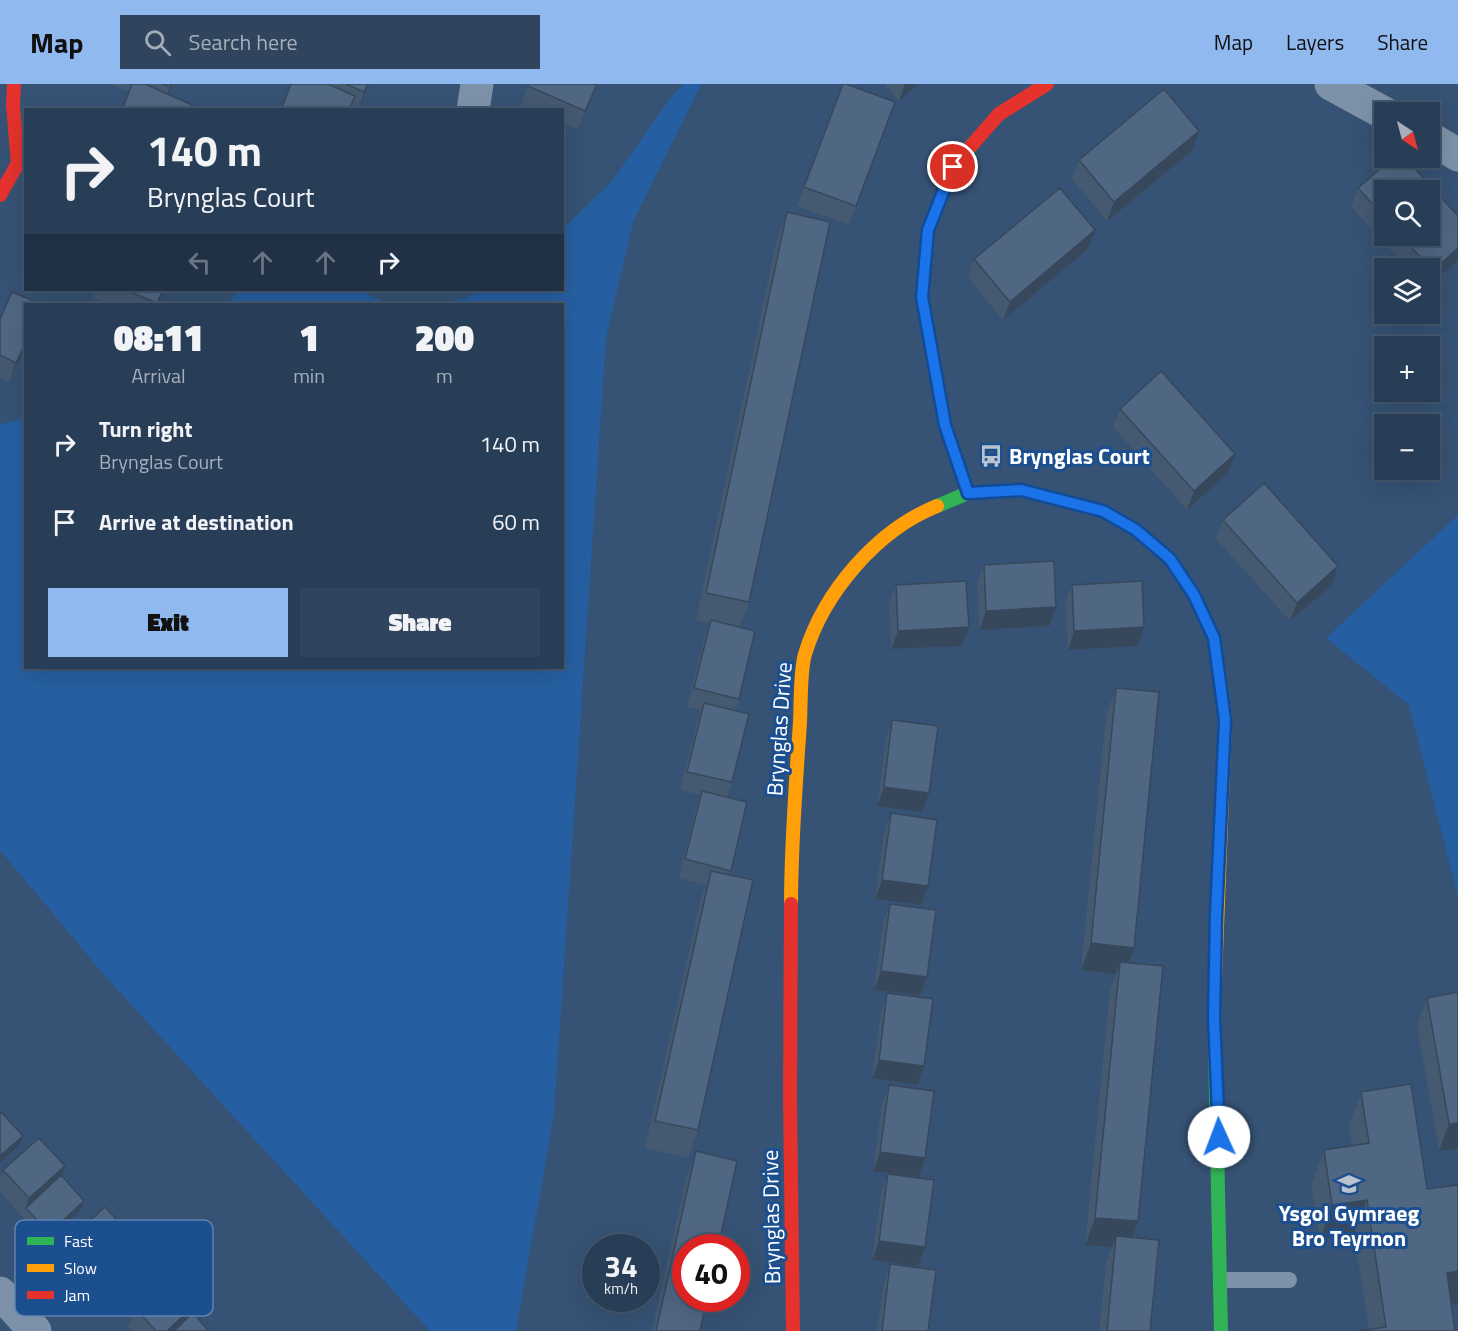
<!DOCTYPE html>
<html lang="en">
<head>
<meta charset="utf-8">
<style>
	body { margin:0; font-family:"Titillium Web",sans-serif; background:#30455d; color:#f1f3f6; height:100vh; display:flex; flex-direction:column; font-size:22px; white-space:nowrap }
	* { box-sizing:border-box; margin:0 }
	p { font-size:20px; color:#a5aeba }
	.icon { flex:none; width:33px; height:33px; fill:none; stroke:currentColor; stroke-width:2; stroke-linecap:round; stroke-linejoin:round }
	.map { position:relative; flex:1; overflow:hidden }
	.sheet { position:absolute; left:24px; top:219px; width:540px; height:366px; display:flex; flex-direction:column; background:#283e57; border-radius:0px; box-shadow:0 6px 24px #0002,0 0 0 2px #44576d }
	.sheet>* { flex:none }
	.banner { position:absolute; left:24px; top:24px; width:540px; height:183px; border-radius:0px; box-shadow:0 6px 24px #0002,0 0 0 2px #44576d; background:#283e57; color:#f1f3f6; overflow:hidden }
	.needle { width:39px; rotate:144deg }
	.controls { position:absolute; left:1374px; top:18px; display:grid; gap:12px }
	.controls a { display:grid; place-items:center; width:66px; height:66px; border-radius:0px; background:#283e57; box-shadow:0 6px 24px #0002,0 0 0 2px #44576d; font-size:30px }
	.speed { position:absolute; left:582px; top:1150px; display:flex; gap:12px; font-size:30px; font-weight:700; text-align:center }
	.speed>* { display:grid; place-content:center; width:78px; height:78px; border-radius:50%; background:#283e57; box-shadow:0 6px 24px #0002,0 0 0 2px #44576d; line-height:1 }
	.speed small { font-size:15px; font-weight:400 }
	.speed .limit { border:9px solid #d22; background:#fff; color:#111 }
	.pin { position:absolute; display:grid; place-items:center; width:51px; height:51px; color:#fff; margin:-26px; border:3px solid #fff; border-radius:50%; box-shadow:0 2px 6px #0007 }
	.me { position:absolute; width:66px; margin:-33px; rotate:358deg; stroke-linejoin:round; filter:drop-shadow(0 0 4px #0008) }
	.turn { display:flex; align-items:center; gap:21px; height:126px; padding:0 24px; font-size:27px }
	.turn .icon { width:78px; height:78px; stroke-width:2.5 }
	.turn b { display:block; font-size:42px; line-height:51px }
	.lanes { display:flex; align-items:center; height:57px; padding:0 24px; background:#0003; justify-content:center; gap:30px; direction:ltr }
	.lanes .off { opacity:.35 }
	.eta { display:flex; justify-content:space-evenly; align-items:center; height:102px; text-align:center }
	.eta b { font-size:36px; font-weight:800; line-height:42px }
	.action { display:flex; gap:12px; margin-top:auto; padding:12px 24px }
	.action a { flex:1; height:69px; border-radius:0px; background:#90b9f0; color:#111; font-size:24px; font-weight:800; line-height:69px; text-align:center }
	.action a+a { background:#30455d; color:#f1f3f6 }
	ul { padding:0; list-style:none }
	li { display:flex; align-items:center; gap:18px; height:78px; padding:0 24px }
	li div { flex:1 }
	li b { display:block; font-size:22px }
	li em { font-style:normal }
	header { display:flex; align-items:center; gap:36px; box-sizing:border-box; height:84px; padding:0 30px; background:#90b9f0; color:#111 }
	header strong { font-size:28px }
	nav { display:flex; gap:33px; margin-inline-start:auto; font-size:21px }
	.search { width:420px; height:54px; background:#30455d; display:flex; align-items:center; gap:15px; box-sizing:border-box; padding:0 21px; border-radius:0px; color:#a5aeba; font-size:22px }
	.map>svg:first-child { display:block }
</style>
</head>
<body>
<header>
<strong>Map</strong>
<div class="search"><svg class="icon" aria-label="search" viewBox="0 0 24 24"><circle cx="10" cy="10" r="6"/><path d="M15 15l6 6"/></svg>Search here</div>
<nav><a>Map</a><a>Layers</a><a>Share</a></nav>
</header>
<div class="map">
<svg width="1458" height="1247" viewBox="0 0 1458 1247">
	<rect width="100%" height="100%" fill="#365274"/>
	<path fill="#265fa1" d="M 684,0 L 701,0 L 633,138 L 606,254 L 554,1030 L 516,1247 L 430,1247 L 106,893 L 0,766 L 0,341 L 25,333 L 26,584 L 562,584 L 562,220 L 435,220 L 465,214 L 485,206 L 562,206 L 563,145 L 612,97 L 671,13 Z
		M 238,206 L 359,206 L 388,220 L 229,220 Z
		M 1458,431 L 1458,812 L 1409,621 L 1326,554 Z"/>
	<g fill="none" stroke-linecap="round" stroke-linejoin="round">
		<path stroke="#7d92a8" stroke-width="16" d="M 1221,1196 L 1289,1196"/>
		<path stroke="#7d92a8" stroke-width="33" d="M 1331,0 L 1384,29
			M 473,26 L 477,0
			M 1430,54 L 1458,71
			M 0,1209 L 35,1247"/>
		<path stroke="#30b455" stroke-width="14" d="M 968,409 L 945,341 L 922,213 L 928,146 L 953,83 L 971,62
			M 937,422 L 968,409 L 1021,406 L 1103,427 L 1136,446 L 1170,475 L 1194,511 L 1214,554 L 1223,619
			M 1214,921 L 1221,1247"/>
		<path stroke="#ff9f0a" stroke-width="14" d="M 791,820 C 791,759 796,699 800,638 C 801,619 800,587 805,570 C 824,508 877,446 937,422
			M 1214,921 L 1225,636 L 1223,619"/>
		<path stroke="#e5322d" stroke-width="14" d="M 971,62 L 999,30 L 1047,0
			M 0,111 L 18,79 L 13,22 L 14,0
			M 791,820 L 790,1015 L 793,1247"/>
	</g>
	<path fill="#455971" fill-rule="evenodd" d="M 110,0 L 173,0 L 168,10 L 129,8 Z
		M 291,0 L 369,0 L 358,26 L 351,24 L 350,26 L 281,26 Z
		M 529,0 L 598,0 L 578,45 L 562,39 L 562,26 L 531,26 L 521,21 Z
		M 884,0 L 918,0 L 899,17 Z
		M 895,18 L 849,141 L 797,122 L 804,103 Z
		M 1199,47 L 1193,66 L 1107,137 L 1072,95 L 1079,76 Z
		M 1393,74 L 1405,74 L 1458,132 L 1458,176 L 1430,202 L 1430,184 L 1407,184 L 1351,123 L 1358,104 ZM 1384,106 L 1430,106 L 1430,152 L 1384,152 Z
		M 787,128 L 749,518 L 740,543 L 739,615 L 735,627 L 732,698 L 727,713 L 731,787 L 729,791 L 698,1046 L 688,1074 L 645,1064 L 701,814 L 706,801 L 679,794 L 695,726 L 700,711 L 680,706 L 697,638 L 701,626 L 687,623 L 704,555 L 709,539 L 696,536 L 777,155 Z
		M 1088,165 L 1003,236 L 968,194 L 974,175 Z
		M 96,206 L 165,206 L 158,220 L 110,220 L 93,214 Z
		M 0,235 L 26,262 L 9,298 L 0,293 Z
		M 1120,325 L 1228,389 L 1187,426 L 1113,343 Z
		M 1223,436 L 1338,482 L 1332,501 L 1290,537 L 1216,455 Z
		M 984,481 L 1049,542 L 979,546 L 977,500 Z
		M 896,501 L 962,562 L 891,565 L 889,520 Z
		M 1072,501 L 1138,562 L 1068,566 L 1065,520 Z
		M 1116,604 L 1129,879 L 1132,1153 L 1150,1247 L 1099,1247 L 1106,1179 L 1112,1163 L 1085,1161 L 1110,905 L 1116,890 L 1081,886 L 1106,631 Z
		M 892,636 L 929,709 L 922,728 L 877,722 L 886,655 Z
		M 891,729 L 928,802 L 921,821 L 875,815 L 884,748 Z
		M 890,820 L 927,893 L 920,911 L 874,906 L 883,839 Z
		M 887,909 L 917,1001 L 872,994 L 881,928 Z
		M 1427,914 L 1458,1064 L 1439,1067 L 1417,941 Z
		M 889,1001 L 925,1074 L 919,1093 L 873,1087 L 882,1020 Z
		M 1361,1008 L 1427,1105 L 1458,1101 L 1458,1220 L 1451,1221 L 1455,1247 L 1369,1245 L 1354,1150 L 1320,1156 L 1311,1101 L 1324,1066 L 1352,1062 L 1349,1042 Z
		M 696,1067 L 700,1247 L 652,1247 L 686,1095 Z
		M 65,1082 L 61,1091 L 81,1126 L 46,1159 L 0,1108 L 0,1095 L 3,1086 Z
		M 888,1090 L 925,1163 L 918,1182 L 872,1176 L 881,1109 Z
		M 131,1151 L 128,1160 L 147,1196 L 112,1228 L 63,1174 L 70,1155 Z
		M 890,1180 L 928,1247 L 877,1247 L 884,1199 Z
		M 135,1224 L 193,1229 L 209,1247 L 132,1247 L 128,1243 Z"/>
	<path fill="#38485c" d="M 171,0 L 173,0 L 163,22 Z
		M 368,0 L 369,0 L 358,26 L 364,8 Z
		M 597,0 L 598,0 L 578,45 L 585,27 Z
		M 905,0 L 918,0 L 899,17 Z
		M 1199,47 L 1193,66 L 1107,137 L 1114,118 Z
		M 1095,146 L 1088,165 L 1003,236 L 1010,218 Z
		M 1458,164 L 1458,176 L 1430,202 L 1430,196 L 1433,187 Z
		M 163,206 L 165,206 L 158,220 L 157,220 Z
		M 26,258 L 26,262 L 9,298 L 16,279 Z
		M 1235,370 L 1228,389 L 1187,426 L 1194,407 Z
		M 1338,482 L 1332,501 L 1290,537 L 1297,519 Z
		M 1056,523 L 1049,542 L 979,546 L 986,527 Z
		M 969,543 L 962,562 L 891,565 L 898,547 Z
		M 1144,543 L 1138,562 L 1068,566 L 1074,547 Z
		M 884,703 L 929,709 L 922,728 L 877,722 Z
		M 882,796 L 928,802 L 921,821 L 875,815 Z
		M 1091,859 L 1134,864 L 1124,891 L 1120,878 L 1116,890 L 1081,886 Z
		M 881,887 L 927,893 L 920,911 L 874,906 Z
		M 879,976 L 924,982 L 917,1001 L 872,994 Z
		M 1458,1039 L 1458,1064 L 1439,1067 L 1449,1040 Z
		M 23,1052 L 19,1061 L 0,1079 L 0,1072 Z
		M 880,1068 L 925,1074 L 919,1093 L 873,1087 Z
		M 65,1082 L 58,1101 L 26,1124 L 29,1114 Z
		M 1367,1116 L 1354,1150 L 1320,1156 L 1332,1121 Z
		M 84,1117 L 81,1126 L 46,1159 L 49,1149 Z
		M 1095,1134 L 1138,1137 L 1128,1165 L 1116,1152 L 1112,1163 L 1085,1161 Z
		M 131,1151 L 124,1170 L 92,1193 L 96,1183 Z
		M 879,1157 L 925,1163 L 918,1182 L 872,1176 Z
		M 151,1186 L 147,1196 L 112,1228 L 115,1218 Z
		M 1458,1187 L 1458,1220 L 1434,1223 L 1447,1189 Z
		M 196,1220 L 190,1239 L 181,1247 L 167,1247 Z"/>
	<path fill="#506783" stroke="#38485c" stroke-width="1.5" d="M 132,0 L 145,0 L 192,21 L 190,26 L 122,26 Z
		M 162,0 L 171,0 L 170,3 Z
		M 291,0 L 328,0 L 355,12 L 349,26 L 281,26 Z
		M 346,0 L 368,0 L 364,8 Z
		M 529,0 L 597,0 L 585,27 L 528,2 Z
		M 843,0 L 846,0 L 895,18 L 856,122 L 804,103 Z
		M 1164,5 L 1199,47 L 1114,118 L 1079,76 Z
		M 1393,74 L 1405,74 L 1458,132 L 1458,164 L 1433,187 L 1401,152 L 1430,152 L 1430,106 L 1384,106 L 1384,133 L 1358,104 Z
		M 1060,104 L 1095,146 L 1010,218 L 974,175 Z
		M 787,128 L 830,138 L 749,518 L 706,509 Z
		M 125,206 L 163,206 L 157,219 Z
		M 12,208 L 41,220 L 26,220 L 26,258 L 16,279 L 0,271 L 0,235 Z
		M 1161,287 L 1235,370 L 1194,407 L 1120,325 Z
		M 1264,399 L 1338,482 L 1297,519 L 1223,436 Z
		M 1054,477 L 1056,523 L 986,527 L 984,481 Z
		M 966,497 L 969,543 L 898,547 L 896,501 Z
		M 1142,497 L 1144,543 L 1074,547 L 1072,501 Z
		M 711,536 L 755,547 L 739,615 L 694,604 Z
		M 1116,604 L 1159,608 L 1134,864 L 1091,859 Z
		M 704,619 L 749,630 L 732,698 L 687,688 Z
		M 892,636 L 938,642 L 929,709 L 884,703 Z
		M 702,707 L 747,718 L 731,787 L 685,775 Z
		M 891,729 L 937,736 L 928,802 L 882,796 Z
		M 711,787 L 753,796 L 698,1046 L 655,1037 Z
		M 890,820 L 936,826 L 927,893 L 881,887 Z
		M 1120,878 L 1163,882 L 1138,1137 L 1095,1134 Z
		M 1458,908 L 1458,1039 L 1449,1040 L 1427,914 Z
		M 887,909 L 933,915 L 924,982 L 879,976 Z
		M 1411,1000 L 1427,1105 L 1458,1101 L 1458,1187 L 1447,1189 L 1455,1247 L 1358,1247 L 1386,1243 L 1367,1116 L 1332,1121 L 1324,1066 L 1369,1059 L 1361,1008 Z
		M 889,1001 L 934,1007 L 925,1074 L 880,1068 Z
		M 0,1027 L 23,1052 L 0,1072 Z
		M 39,1054 L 65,1082 L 29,1114 L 3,1086 Z
		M 696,1067 L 737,1077 L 718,1164 L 686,1164 L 686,1215 L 707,1215 L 700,1247 L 656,1247 Z
		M 888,1090 L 934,1096 L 925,1163 L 879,1157 Z
		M 61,1091 L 84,1117 L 49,1149 L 26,1124 Z
		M 105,1123 L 131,1151 L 96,1183 L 70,1155 Z
		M 1116,1152 L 1159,1156 L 1150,1247 L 1107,1247 Z
		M 890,1180 L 936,1186 L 928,1247 L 882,1247 Z
		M 171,1192 L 196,1220 L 167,1247 L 156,1247 L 135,1224 Z
		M 193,1229 L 209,1247 L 174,1247 Z"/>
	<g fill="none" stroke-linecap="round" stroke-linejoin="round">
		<g stroke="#114b97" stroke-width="15">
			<path id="route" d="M 953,83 L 928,146 L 922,213 L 945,341 L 968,409 L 1021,406 L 1103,427 L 1136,446 L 1170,475 L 1194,511 L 1214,554 L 1225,636 L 1216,831 L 1214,933 L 1219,1053"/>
		</g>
		<use href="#route" stroke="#1a73e8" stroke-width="10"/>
	</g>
	<defs>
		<g id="bus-bare" transform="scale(1.8)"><path d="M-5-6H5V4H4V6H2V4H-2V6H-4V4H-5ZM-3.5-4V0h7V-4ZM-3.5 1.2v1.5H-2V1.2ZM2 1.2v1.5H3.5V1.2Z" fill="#b9c2ce" stroke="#1b4f8f" stroke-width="2.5" paint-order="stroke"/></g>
		<g id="school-bare" transform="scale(1.8)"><path d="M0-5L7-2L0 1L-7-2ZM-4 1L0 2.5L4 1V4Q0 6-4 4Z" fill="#b9c2ce" stroke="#1b4f8f" stroke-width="2.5" paint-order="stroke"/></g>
	</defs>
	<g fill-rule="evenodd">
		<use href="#bus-bare" x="991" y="372"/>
		<use href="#school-bare" x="1349" y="1100"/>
	</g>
	<g text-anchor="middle" stroke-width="6" stroke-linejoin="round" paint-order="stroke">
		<g font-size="22" font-weight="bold" fill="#fff" stroke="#1b4f8f" text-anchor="start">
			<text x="1009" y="380">Brynglas Court</text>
			<text x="1349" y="1137" text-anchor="middle">Ysgol Gymraeg<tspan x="1349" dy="25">Bro Teyrnon</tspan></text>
		</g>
		<g font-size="22" fill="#fff" stroke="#1b4f8f">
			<text transform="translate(779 645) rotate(-86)" y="8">Brynglas Drive</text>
			<text transform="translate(771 1133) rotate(-91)" y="8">Brynglas Drive</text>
		</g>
	</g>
	<rect x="15" y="1136" width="198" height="96" rx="9" fill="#1b4f8f" stroke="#5f84b1" stroke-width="1.5"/>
	<rect x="27" y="1153" width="27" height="8" fill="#30b455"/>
	<rect x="27" y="1180" width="27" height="8" fill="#ff9f0a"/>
	<rect x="27" y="1207" width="27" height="8" fill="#e5322d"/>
	<g font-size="16" fill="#fff">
		<text x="64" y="1163">Fast</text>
		<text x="64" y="1190">Slow</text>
		<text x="64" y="1217">Jam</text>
	</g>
</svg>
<div class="controls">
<a><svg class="needle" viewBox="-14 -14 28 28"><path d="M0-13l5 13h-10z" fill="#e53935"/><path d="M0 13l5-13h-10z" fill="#a5aeba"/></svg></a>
<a><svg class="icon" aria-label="search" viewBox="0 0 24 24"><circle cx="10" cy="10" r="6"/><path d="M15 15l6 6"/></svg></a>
<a><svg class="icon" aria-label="layers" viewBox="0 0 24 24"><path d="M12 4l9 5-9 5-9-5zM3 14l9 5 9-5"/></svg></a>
<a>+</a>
<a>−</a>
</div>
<div class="speed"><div>34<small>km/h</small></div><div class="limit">40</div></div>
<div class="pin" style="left:953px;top:83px;background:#d93025"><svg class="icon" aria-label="arrive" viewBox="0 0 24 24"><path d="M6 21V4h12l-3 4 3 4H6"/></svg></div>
<svg class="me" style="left:1219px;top:1053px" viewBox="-20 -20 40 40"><circle r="19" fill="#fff"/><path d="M0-13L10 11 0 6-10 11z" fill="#1a73e8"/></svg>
<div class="banner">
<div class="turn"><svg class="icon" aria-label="right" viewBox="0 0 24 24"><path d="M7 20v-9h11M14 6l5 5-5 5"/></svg><div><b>140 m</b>Brynglas Court</div></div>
<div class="lanes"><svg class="icon off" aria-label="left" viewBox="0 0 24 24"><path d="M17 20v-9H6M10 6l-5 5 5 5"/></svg><svg class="icon off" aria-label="ahead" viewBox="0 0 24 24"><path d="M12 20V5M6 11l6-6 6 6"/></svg><svg class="icon off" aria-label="ahead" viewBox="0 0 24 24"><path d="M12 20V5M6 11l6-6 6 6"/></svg><svg class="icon" aria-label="right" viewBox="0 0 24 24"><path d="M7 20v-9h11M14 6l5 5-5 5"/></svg></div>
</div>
<section class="sheet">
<div class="eta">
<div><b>08:11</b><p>Arrival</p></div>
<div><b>1</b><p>min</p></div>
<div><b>200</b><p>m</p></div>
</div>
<ul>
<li><svg class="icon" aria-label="right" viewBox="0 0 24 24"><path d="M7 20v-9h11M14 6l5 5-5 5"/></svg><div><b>Turn right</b><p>Brynglas Court</p></div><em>140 m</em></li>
<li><svg class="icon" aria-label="arrive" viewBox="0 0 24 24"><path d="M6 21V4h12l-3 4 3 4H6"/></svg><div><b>Arrive at destination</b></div><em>60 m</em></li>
</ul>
<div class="action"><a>Exit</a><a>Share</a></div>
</section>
</div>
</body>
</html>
